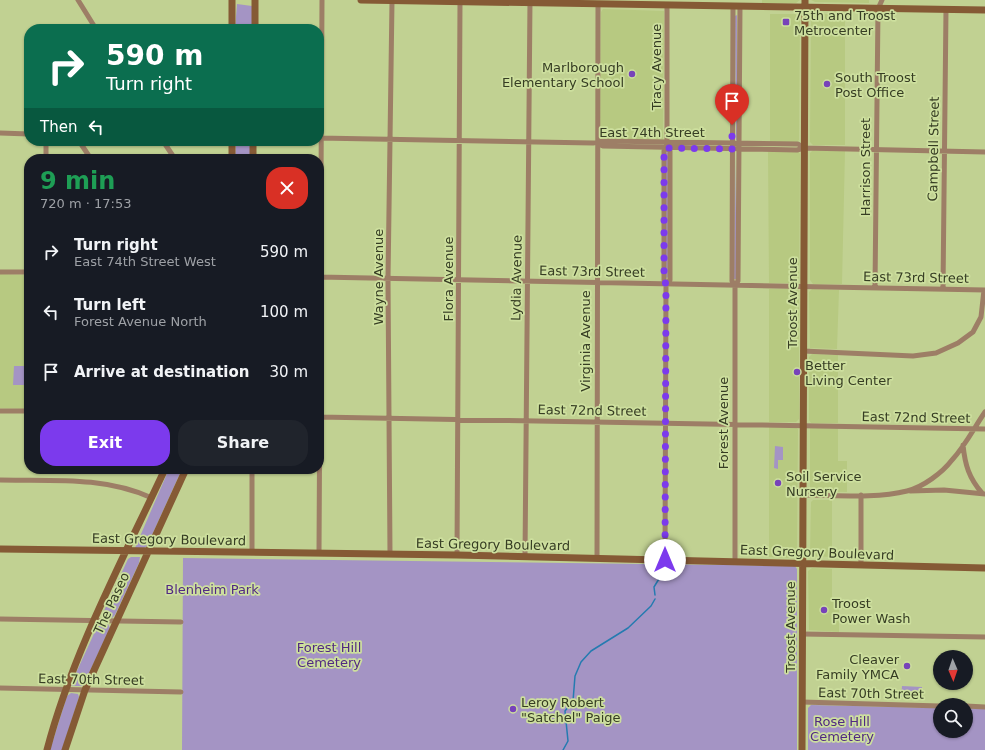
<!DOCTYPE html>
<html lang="en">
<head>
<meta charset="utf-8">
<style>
	body { margin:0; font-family:"DejaVu Sans",sans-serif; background:#20242c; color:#f1f3f6; height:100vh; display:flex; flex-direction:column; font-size:15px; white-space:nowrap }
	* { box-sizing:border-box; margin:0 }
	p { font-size:13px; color:#9ea1a6 }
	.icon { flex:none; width:22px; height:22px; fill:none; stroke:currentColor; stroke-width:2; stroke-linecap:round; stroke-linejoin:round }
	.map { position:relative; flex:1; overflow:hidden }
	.panel { position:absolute; left:24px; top:154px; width:300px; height:320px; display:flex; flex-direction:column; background:#171b24; border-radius:16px; box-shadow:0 1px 3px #0004 }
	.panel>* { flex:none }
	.top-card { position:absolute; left:24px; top:24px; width:300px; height:122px; border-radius:16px; box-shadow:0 1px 3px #0004; background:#0b6e4f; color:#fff; overflow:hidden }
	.needle { width:26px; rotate:178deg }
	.buttons { position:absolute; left:933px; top:650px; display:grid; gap:8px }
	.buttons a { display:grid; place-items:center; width:40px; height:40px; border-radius:50%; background:#171b24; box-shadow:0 1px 3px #0004; font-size:20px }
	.pin { position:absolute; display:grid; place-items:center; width:34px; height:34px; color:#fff; margin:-41px -17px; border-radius:50% 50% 50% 0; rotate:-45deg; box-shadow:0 0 4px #0007 }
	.pin .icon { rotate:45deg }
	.me { position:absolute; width:44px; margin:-22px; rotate:0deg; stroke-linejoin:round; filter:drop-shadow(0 0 3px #0008) }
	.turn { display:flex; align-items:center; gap:14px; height:84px; padding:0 16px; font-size:18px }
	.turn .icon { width:52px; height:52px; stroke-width:2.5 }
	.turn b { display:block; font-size:28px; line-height:34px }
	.then { display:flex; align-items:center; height:38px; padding:0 16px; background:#0003; gap:8px; font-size:15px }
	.round { display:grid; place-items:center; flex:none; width:42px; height:42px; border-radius:16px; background:#20242c }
	.summary { display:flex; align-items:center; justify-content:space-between; height:68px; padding:0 16px }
	h1 { font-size:24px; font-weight:600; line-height:30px; color:#1e9e55 }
	.action { display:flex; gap:8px; margin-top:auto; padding:8px 16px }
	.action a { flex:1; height:46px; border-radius:16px; background:#7c3aed; color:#fff; font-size:16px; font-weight:600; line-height:46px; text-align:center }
	.action a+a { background:#20242c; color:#f1f3f6 }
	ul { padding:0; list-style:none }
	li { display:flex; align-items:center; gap:12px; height:60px; padding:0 16px }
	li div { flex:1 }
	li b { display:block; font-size:15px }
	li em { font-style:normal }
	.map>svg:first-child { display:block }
</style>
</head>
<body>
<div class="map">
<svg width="985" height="750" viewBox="0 0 985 750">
	<rect width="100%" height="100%" fill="#c1d192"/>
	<path fill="#b7c981" d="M 762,0 L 800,0 L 796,3 L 762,3 Z
		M 811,0 L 869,0 L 869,3 L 815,2 Z
		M 603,9 L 664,11 L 663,140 L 602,139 L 600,138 L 601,12 Z
		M 770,14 L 795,14 L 800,18 L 799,140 L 797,142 L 770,142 Z
		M 817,14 L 845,14 L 845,145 L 813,145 L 810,142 L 811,20 L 813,15 Z
		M 813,150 L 845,151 L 842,284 L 813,284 L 810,280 L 810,153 Z
		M 768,151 L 799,152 L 800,154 L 799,280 L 796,283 L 769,283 Z
		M 0,274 L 29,275 L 29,409 L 0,408 Z
		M 769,289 L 795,289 L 799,291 L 799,419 L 796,422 L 769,422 Z
		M 812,289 L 839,290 L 837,349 L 810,348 L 809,292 Z
		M 812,354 L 838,355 L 838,423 L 811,423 L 809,420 L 809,357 Z
		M 769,427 L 795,427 L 798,429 L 797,554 L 791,558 L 769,557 Z
		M 810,428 L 838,428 L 838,461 L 847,461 L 847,492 L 810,491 Z
		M 813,500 L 832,500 L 832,557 L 810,556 L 811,502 Z
		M 812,568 L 832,569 L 832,601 L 839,601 L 839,632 L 809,630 L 808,571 Z"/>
	<path fill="#a494c4" d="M 237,4 L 252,6 L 252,29 L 235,29 Z
		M 737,15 L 737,140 L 736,140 L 735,16 Z
		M 236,141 L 250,141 L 252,159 L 235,159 Z
		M 668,150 L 668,277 L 666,278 L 666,153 Z
		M 735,152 L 737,279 L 734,279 Z
		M 14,366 L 29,366 L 29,385 L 13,385 Z
		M 775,446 L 783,447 L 783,460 L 778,460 L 778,469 L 774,468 Z
		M 169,469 L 182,469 L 147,546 L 144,548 L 135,548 Z
		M 131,557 L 140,557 L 139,563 L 115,615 L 112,618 L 104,618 L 103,613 L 128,559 Z
		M 183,558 L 795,566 L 797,569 L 797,750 L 182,750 Z
		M 102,624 L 108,624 L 110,628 L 83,686 L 72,686 L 71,684 L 97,627 Z
		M 902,686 L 922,687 L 922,697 L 901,697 Z
		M 71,693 L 78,694 L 79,697 L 62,750 L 50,750 L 67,696 Z
		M 811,705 L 940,708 L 940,731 L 966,731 L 966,708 L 985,709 L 985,750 L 808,750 L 808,708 Z"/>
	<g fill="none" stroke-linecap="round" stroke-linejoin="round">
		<path stroke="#247bb0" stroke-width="1.5" d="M 655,595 L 654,587 L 665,569
			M 563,750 L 568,741 L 565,711 L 573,701 L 575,676 L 581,662 L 591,651 L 628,628 L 651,606 L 655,599"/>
		<path stroke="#9d7e66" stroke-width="5" d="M 78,0 L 96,29
			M 733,6 L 732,281 L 735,285 L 735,562
			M 0,133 L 29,134
			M 319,138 L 593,143 L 604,141 L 798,144 L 804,148 L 985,152
			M 79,141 L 91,159
			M 163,141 L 175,159
			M 596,143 L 603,146 L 797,150 L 804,148
			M 46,159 L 46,141
			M 0,272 L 29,272
			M 319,277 L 985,290
			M 666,284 L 670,280 L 670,151 L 667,148
			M 735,285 L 738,281 L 740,6
			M 875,287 L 878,9 L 882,0
			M 943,289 L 946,9
			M 803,351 L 913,356 L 936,353 L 958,343 L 973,332 L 981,317 L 984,290
			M 0,411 L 29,411
			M 319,417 L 985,429
			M 963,445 C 965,465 969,478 982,493
			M 0,480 C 51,481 104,476 152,498
			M 910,491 L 944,490 L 985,494
			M 803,495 C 836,495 875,499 907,491 C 923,487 942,473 952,460 C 965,446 974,428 985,412
			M 252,552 L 252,469
			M 319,553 L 322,0
			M 390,554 L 388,279 L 392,1
			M 457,555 L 460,2
			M 525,557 L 530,0
			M 597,558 L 598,4
			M 665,560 L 666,284 L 664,280 L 664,151 L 667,148 L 667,5
			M 861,565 L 861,495
			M 0,619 L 181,622
			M 802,634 L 985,637
			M 0,688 L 181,692
			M 802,702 L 940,706
			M 966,706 L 985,707"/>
		<path stroke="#855a35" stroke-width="7" d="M 255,0 L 255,29
			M 361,0 L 985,10
			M 232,29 L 232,0
			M 232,141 L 232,159
			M 253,141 L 253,159
			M 0,549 L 457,555 L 985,568
			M 47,750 C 72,654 123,559 165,469
			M 65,750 L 85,690 L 186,469
			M 802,750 L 805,0"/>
	</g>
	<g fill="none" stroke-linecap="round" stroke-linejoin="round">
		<path stroke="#7c3aed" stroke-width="7" stroke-dasharray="0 12.6" d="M 665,560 L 666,284 L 664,280 L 664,151 L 667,148 L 732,149 L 732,125"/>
	</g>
	<g fill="#7742b9" stroke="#cddf9e" stroke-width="1.5">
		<rect x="782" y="18" width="8" height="8" rx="2"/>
		<circle cx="632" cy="74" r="4"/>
		<circle cx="827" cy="84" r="4"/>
		<circle cx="797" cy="372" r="4"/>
		<circle cx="778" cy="483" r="4"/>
		<circle cx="824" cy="610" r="4"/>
		<circle cx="907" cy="666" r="4"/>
		<circle cx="513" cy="709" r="4"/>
	</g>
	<g text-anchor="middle" stroke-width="3.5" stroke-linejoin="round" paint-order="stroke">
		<g font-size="13" fill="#363d23" stroke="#cddf9e" text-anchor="start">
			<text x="794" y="20">75th and Troost<tspan x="794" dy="15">Metrocenter</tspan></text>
			<text x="624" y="72" text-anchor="end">Marlborough<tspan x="624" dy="15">Elementary School</tspan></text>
			<text x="835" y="82">South Troost<tspan x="835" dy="15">Post Office</tspan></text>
			<text x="805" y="370">Better<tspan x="805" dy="15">Living Center</tspan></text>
			<text x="786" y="481">Soil Service<tspan x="786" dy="15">Nursery</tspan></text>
			<text x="832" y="608">Troost<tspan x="832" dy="15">Power Wash</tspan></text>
			<text x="899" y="664" text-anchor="end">Cleaver<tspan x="899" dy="15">Family YMCA</tspan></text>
			<text x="521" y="707">Leroy Robert<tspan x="521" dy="15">"Satchel" Paige</tspan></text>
		</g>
		<g font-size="13" fill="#363d23" stroke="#cddf9e">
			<text transform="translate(656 67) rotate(-90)" y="5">Tracy Avenue</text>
			<text x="652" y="137">East 74th Street</text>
			<text transform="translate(933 149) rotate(-89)" y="5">Campbell Street</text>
			<text transform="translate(865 167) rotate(-90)" y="5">Harrison Street</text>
			<text transform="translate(592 271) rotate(1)" y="5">East 73rd Street</text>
			<text transform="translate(378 277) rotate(-90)" y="5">Wayne Avenue</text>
			<text transform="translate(916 277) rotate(1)" y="5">East 73rd Street</text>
			<text transform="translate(516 278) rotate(-89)" y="5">Lydia Avenue</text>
			<text transform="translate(448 279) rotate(-90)" y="5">Flora Avenue</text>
			<text transform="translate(792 303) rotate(-90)" y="5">Troost Avenue</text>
			<text transform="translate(585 341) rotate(-90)" y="5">Virginia Avenue</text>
			<text transform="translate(592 410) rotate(1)" y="5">East 72nd Street</text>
			<text transform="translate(916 417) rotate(1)" y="5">East 72nd Street</text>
			<text transform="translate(723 423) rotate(-90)" y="5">Forest Avenue</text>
			<text transform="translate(169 539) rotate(1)" y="5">East Gregory Boulevard</text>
			<text transform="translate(493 544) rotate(1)" y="5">East Gregory Boulevard</text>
			<text transform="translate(817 552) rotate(2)" y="5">East Gregory Boulevard</text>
			<text transform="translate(111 603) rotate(-65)" y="5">The Paseo</text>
			<text transform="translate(790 627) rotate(-90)" y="5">Troost Avenue</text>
			<text transform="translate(91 679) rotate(1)" y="5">East 70th Street</text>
			<text transform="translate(871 693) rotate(1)" y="5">East 70th Street</text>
		</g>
		<g font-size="13" fill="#512982" stroke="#cddf9e">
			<text x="212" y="594">Blenheim Park</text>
			<text x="329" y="652">Forest Hill<tspan x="329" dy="15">Cemetery</tspan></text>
			<text x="842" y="726">Rose Hill<tspan x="842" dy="15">Cemetery</tspan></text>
		</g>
	</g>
</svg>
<div class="buttons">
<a><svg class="needle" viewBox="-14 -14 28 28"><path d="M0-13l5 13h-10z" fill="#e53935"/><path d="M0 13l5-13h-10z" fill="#9ea1a6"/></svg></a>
<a><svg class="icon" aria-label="search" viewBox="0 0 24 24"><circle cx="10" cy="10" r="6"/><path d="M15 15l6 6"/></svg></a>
</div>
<div class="pin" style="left:732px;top:125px;background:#d93025"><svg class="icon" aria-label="arrive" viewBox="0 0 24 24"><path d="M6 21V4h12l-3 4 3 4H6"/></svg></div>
<svg class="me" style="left:665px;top:560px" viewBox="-20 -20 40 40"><circle r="19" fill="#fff"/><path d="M0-13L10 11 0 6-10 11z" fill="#7c3aed"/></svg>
<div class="top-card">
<div class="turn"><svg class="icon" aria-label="right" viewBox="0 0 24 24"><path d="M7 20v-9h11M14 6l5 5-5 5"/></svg><div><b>590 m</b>Turn right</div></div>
<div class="then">Then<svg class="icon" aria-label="left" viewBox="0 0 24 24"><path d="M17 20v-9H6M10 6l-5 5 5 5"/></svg></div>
</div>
<section class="panel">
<div class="summary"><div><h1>9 min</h1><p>720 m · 17:53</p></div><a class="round" style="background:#d93025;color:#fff"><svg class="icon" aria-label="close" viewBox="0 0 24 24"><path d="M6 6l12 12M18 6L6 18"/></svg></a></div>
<ul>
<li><svg class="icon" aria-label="right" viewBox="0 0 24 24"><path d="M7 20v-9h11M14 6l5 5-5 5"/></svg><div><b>Turn right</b><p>East 74th Street West</p></div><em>590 m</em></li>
<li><svg class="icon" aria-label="left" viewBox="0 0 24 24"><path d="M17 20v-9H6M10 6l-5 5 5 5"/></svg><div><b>Turn left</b><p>Forest Avenue North</p></div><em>100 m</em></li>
<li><svg class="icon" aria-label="arrive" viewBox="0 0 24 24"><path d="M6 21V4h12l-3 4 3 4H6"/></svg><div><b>Arrive at destination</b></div><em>30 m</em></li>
</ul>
<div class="action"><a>Exit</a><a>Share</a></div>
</section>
</div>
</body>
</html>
